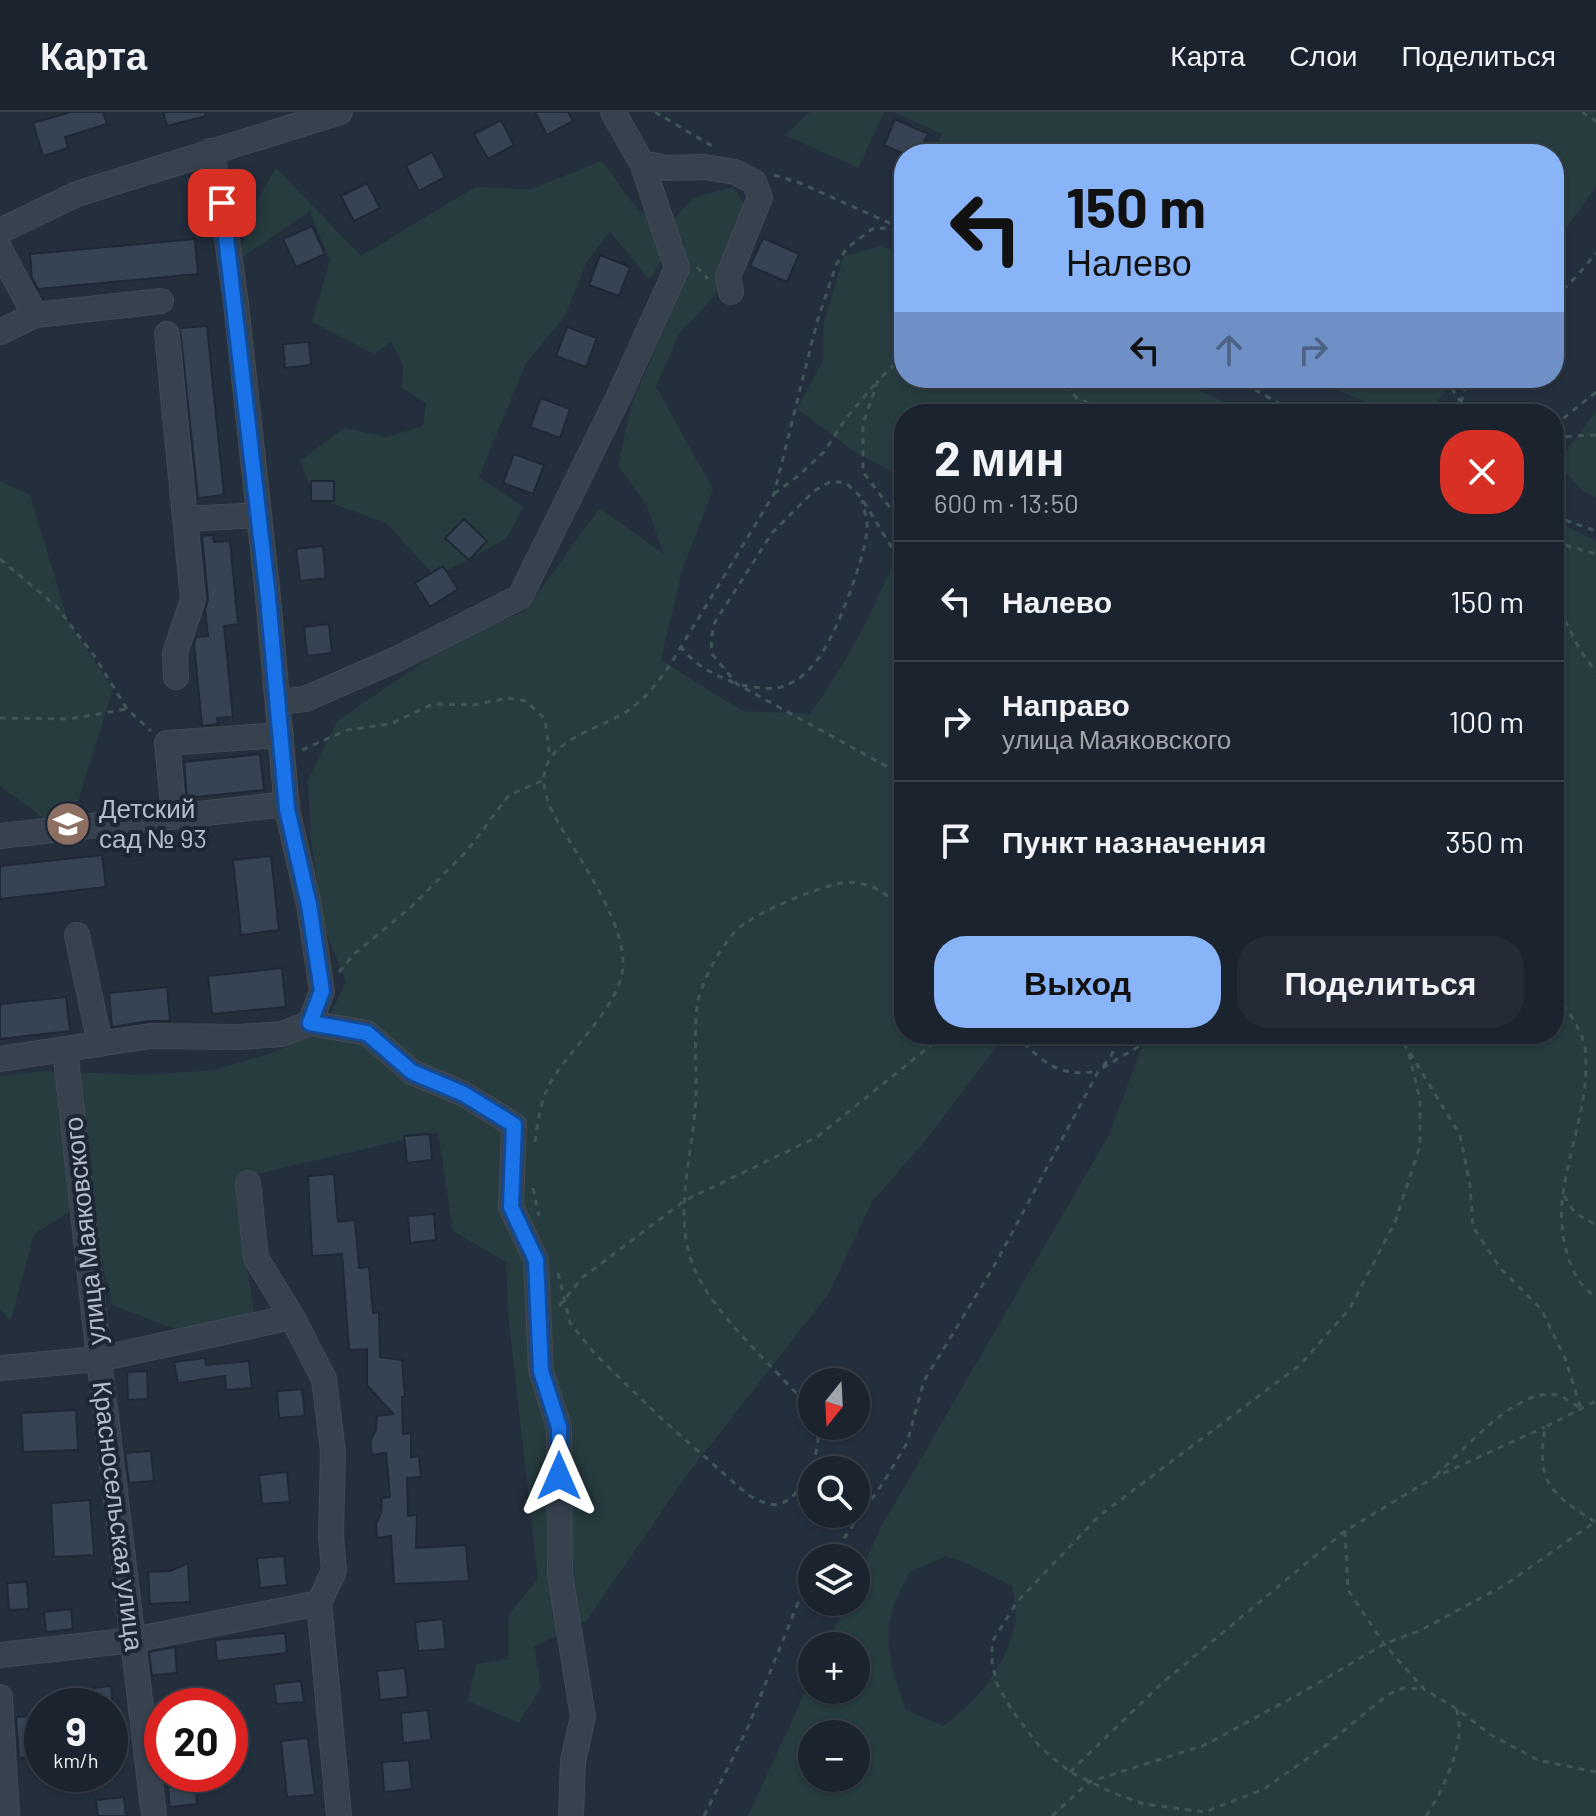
<!DOCTYPE html>
<html lang="ru">
<head>
<meta charset="utf-8">
<style>
	body { margin:0; font-family:Barlow,sans-serif; background:#242b36; color:#f1f3f6; height:100vh; display:flex; flex-direction:column; font-size:30px; white-space:nowrap }
	* { box-sizing:border-box; margin:0 }
	p { font-size:26px; color:#a0a4aa }
	.icon { flex:none; width:44px; height:44px; fill:none; stroke:currentColor; stroke-width:2; stroke-linecap:round; stroke-linejoin:round }
	.map { position:relative; flex:1; overflow:hidden }
	.panel { position:absolute; left:894px; top:292px; width:670px; height:640px; display:flex; flex-direction:column; background:#1b232e; border-radius:32px; box-shadow:0 2px 6px #0004,0 0 0 2px #39404a }
	.panel>* { flex:none }
	.top-card { position:absolute; left:894px; top:32px; width:670px; height:244px; border-radius:32px; box-shadow:0 2px 6px #0004,0 0 0 2px #39404a; background:#8ab4f8; color:#111; overflow:hidden }
	.needle { width:52px; rotate:198deg }
	.tools { position:absolute; left:798px; top:1256px; display:grid; gap:16px }
	.tools a { display:grid; place-items:center; width:72px; height:72px; border-radius:50%; background:#1b232e; box-shadow:0 2px 6px #0004,0 0 0 2px #39404a; font-size:40px }
	.speed { position:absolute; left:24px; top:1576px; display:flex; gap:16px; font-size:40px; font-weight:700; text-align:center }
	.speed>* { display:grid; place-content:center; width:104px; height:104px; border-radius:50%; background:#1b232e; box-shadow:0 2px 6px #0004,0 0 0 2px #39404a; line-height:1 }
	.speed small { font-size:20px; font-weight:400 }
	.speed .limit { border:12px solid #d22; background:#fff; color:#111 }
	.pin { position:absolute; display:grid; place-items:center; width:68px; height:68px; color:#fff; margin:-34px; border-radius:16px; box-shadow:0 4px 12px #0006 }
	.me { position:absolute; width:88px; margin:-44px; rotate:0deg; stroke-linejoin:round; filter:drop-shadow(0 0 6px #0008) }
	.turn { display:flex; align-items:center; gap:28px; height:168px; padding:0 40px; font-size:36px }
	.turn .icon { width:104px; height:104px; stroke-width:2.5 }
	.turn b { display:block; font-size:56px; line-height:68px }
	.lanes { display:flex; align-items:center; height:76px; padding:0 40px; background:#0003; justify-content:center; gap:40px; direction:ltr }
	.lanes .off { opacity:.35 }
	.round { display:grid; place-items:center; flex:none; width:84px; height:84px; border-radius:32px; background:#242b36 }
	.overview { display:flex; align-items:center; justify-content:space-between; height:136px; padding:0 40px }
	h1 { font-size:48px; font-weight:700; line-height:60px }
	.cta { display:flex; gap:16px; margin-top:auto; padding:16px 40px }
	.cta a { flex:1; height:92px; border-radius:32px; background:#8ab4f8; color:#111; font-size:32px; font-weight:700; line-height:92px; text-align:center }
	.cta a+a { background:#242b36; color:#f1f3f6 }
	ul { padding:0; list-style:none }
	li { display:flex; align-items:center; gap:24px; height:120px; padding:0 40px; border-top:2px solid #39404a }
	li div { flex:1 }
	li b { display:block; font-size:30px }
	li em { font-style:normal }
	header { display:flex; align-items:center; gap:48px; box-sizing:border-box; height:112px; padding:0 40px; background:#1b232e; border-bottom:2px solid #39404a }
	header strong { font-size:38px }
	nav { display:flex; gap:44px; margin-inline-start:auto; font-size:28px }
	.map>svg:first-child { display:block }
</style>
</head>
<body>
<header>
<strong>Карта</strong>
<nav><a>Карта</a><a>Слои</a><a>Поделиться</a></nav>
</header>
<div class="map">
<svg width="1596" height="1704" viewBox="0 0 1596 1704">
	<rect width="100%" height="100%" fill="#242f3e"/>
	<path fill="#263c3f" fill-rule="evenodd" d="M 810,0 L 884,0 L 858,56 L 785,23 Z
		M 894,0 L 1596,0 L 1596,75 L 1554,132 L 1554,42 L 933,42 L 942,22 Z
		M 602,49 L 637,97 L 668,113 L 693,86 L 733,75 L 755,109 L 736,161 L 679,222 L 656,275 L 713,377 L 682,459 L 661,548 L 742,599 L 810,602 C 851,546 876,491 904,428 L 904,922 L 1006,922 L 925,1029 L 872,1090 L 829,1181 L 684,1367 L 587,1508 L 534,1535 L 541,1575 L 519,1611 L 468,1589 L 476,1552 L 508,1547 L 509,1502 L 538,1467 L 508,1202 L 506,1150 L 453,1119 L 438,1020 L 234,1067 L 254,1200 L 194,1224 L 112,1193 L 87,1089 L 34,1122 L 11,1209 L 0,1198 L 0,964 L 43,959 L 146,963 L 215,958 L 272,941 L 323,917 L 346,870 L 324,815 L 311,729 L 308,668 L 337,609 L 453,530 L 525,499 L 600,396 L 664,442 L 646,392 L 618,354 L 631,294 L 671,199 L 685,130 L 664,118 L 664,143 L 650,168 L 610,120 L 586,151 L 565,204 L 526,251 L 479,365 L 523,395 L 507,426 L 436,465 L 387,412 L 314,384 L 300,349 L 344,316 L 387,325 L 423,314 L 426,291 L 402,276 L 403,252 L 391,230 L 374,242 L 312,210 L 330,148 L 310,99 L 238,148 L 255,92 L 276,56 L 361,144 L 475,75 L 532,77 Z
		M 882,134 L 904,144 L 904,266 L 1172,266 L 1251,302 L 904,302 L 904,366 L 854,339 L 797,297 L 823,248 L 824,209 L 844,144 Z
		M 1313,266 L 1455,266 L 1428,302 L 1391,302 Z
		M 1596,299 L 1596,385 L 1584,380 L 1557,351 Z
		M 0,369 L 30,383 L 68,509 L 113,577 L 75,699 L 50,711 L 0,674 Z
		M 1561,412 L 1596,429 L 1596,1704 L 748,1704 L 812,1565 L 812,1578 L 856,1578 L 856,1534 L 826,1534 L 847,1490 L 856,1490 L 856,1470 L 880,1417 L 1109,1023 L 1147,922 L 1554,922 L 1554,414 ZM 946,1444 L 968,1452 L 1012,1474 C 1014,1486 1017,1501 1015,1512 C 1005,1556 978,1589 943,1614 L 906,1598 C 895,1567 882,1532 892,1500 C 895,1486 904,1472 910,1460 ZM 812,1622 L 856,1622 L 856,1666 L 812,1666 Z"/>
	<path fill="#364354" stroke="#1f2835" stroke-width="2" d="M 71,0 L 103,0 L 107,12 L 65,25 L 68,36 L 43,44 L 33,11 Z
		M 163,0 L 205,0 L 206,4 L 167,14 Z
		M 535,0 L 568,0 L 573,9 L 547,23 Z
		M 895,7 L 928,22 L 919,42 L 904,42 L 884,33 Z
		M 501,8 L 514,33 L 488,47 L 474,22 Z
		M 432,40 L 445,65 L 419,79 L 406,54 Z
		M 367,71 L 380,96 L 354,109 L 341,84 Z
		M 312,114 L 325,142 L 296,155 L 283,127 Z
		M 763,126 L 799,142 L 787,170 L 750,154 Z
		M 195,127 L 198,162 L 38,177 L 32,166 L 30,142 Z
		M 600,143 L 630,155 L 619,184 L 589,173 Z
		M 207,214 L 224,383 L 198,386 L 180,216 Z
		M 567,215 L 597,226 L 586,255 L 556,244 Z
		M 309,230 L 311,253 L 285,256 L 283,232 Z
		M 541,286 L 570,297 L 560,326 L 530,315 Z
		M 514,342 L 544,353 L 533,382 L 503,371 Z
		M 311,369 L 334,369 L 334,389 L 311,389 Z
		M 464,407 L 487,429 L 469,448 L 445,426 Z
		M 213,423 L 214,430 L 230,429 L 238,512 L 224,514 L 233,605 L 217,606 L 218,612 L 202,614 L 194,532 L 196,525 L 208,524 L 205,498 L 208,487 L 202,424 Z
		M 323,434 L 326,466 L 300,469 L 296,437 Z
		M 443,454 L 458,477 L 430,495 L 415,471 Z
		M 329,512 L 332,541 L 307,544 L 304,515 Z
		M 260,642 L 264,678 L 187,686 L 184,650 Z
		M 102,743 L 106,775 L 0,787 L 0,754 Z
		M 271,744 L 279,818 L 241,823 L 233,748 Z
		M 282,856 L 286,895 L 212,902 L 208,864 Z
		M 167,875 L 170,909 L 149,909 L 112,915 L 109,881 Z
		M 66,885 L 70,919 L 0,927 L 0,892 Z
		M 430,1022 L 432,1048 L 407,1051 L 404,1024 Z
		M 334,1062 L 338,1110 L 355,1108 L 359,1156 L 369,1155 L 373,1201 L 379,1200 L 380,1245 L 402,1248 L 405,1285 L 402,1285 L 403,1322 L 411,1321 L 411,1345 L 419,1344 L 421,1365 L 407,1366 L 408,1404 L 417,1403 L 416,1436 L 466,1433 L 469,1469 L 394,1472 L 391,1424 L 377,1426 L 376,1412 L 381,1401 L 382,1386 L 390,1385 L 386,1341 L 372,1343 L 370,1329 L 376,1318 L 377,1304 L 393,1302 L 367,1273 L 367,1237 L 349,1238 L 342,1142 L 312,1144 L 308,1064 Z
		M 434,1102 L 436,1128 L 410,1131 L 408,1104 Z
		M 205,1246 L 206,1253 L 249,1249 L 252,1276 L 226,1278 L 225,1264 L 178,1271 L 174,1250 Z
		M 147,1259 L 148,1287 L 128,1288 L 127,1260 Z
		M 302,1277 L 305,1304 L 279,1306 L 277,1279 Z
		M 76,1298 L 78,1338 L 23,1340 L 21,1301 Z
		M 151,1339 L 154,1369 L 129,1371 L 125,1341 Z
		M 287,1360 L 290,1390 L 262,1392 L 259,1363 Z
		M 90,1388 L 94,1443 L 54,1445 L 51,1391 Z
		M 284,1444 L 287,1473 L 260,1476 L 257,1446 Z
		M 188,1451 L 190,1490 L 150,1492 L 148,1460 L 170,1459 Z
		M 27,1470 L 29,1497 L 9,1498 L 7,1471 Z
		M 71,1497 L 73,1517 L 46,1520 L 44,1500 Z
		M 443,1507 L 446,1537 L 418,1539 L 415,1510 Z
		M 285,1521 L 287,1541 L 217,1549 L 215,1528 Z
		M 175,1535 L 177,1561 L 152,1563 L 149,1540 Z
		M 405,1556 L 408,1585 L 380,1588 L 377,1559 Z
		M 301,1569 L 304,1590 L 276,1592 L 274,1572 Z
		M 111,1574 L 113,1594 L 86,1594 L 84,1577 Z
		M 428,1598 L 431,1628 L 403,1631 L 401,1601 Z
		M 33,1604 L 37,1644 L 19,1646 L 16,1605 Z
		M 308,1626 L 315,1683 L 287,1685 L 281,1629 Z
		M 409,1648 L 412,1677 L 384,1680 L 382,1650 Z
		M 195,1672 L 197,1692 L 170,1695 L 168,1675 Z
		M 124,1685 L 126,1704 L 98,1704 L 96,1688 Z"/>
	<g fill="none" stroke-linecap="round" stroke-linejoin="round">
		<g stroke="#414a57" stroke-width="26">
			<path id="minor" d="M 211,39 L 222,91 L 236,192 L 268,485 L 287,697 L 309,793 L 322,879 L 310,911
				M 642,51 L 666,56 L 705,55 L 735,60 L 754,70 L 760,85 L 728,165 L 731,180
				M 0,119 L 77,82 L 340,0
				M 0,138 L 35,203
				M 0,220 L 35,203 L 161,189
				M 167,222 L 193,488 L 175,541 L 176,565
				M 186,407 L 259,403
				M 278,590 L 305,587 L 397,547 L 520,485 L 619,284 L 677,156 L 642,51 L 613,0
				M 174,703 L 167,631 L 281,623
				M 0,724 L 287,692
				M 77,823 L 100,932
				M 310,911 L 367,921 L 412,960 L 464,982 L 514,1013 L 511,1095 L 536,1148 L 541,1259 L 559,1315 L 560,1462 L 583,1605 L 573,1649 L 571,1704
				M 65,937 L 99,1247 L 292,1205 L 324,1267 L 333,1340 L 331,1424 L 334,1459 L 319,1491 L 339,1704
				M 0,947 L 151,924 L 241,925 L 282,922 L 310,911
				M 248,1071 L 256,1146 L 292,1205
				M 0,1256 L 99,1247 L 154,1704
				M 0,1543 L 133,1528 L 319,1491
				M 0,1585 L 7,1704"/>
		</g>
		<path stroke="#3f5557" stroke-width="3" stroke-dasharray="6 6" stroke-linecap="butt" d="M 655,0 L 717,37
			M 1582,0 L 1596,9
			M 774,63 L 800,71 L 896,114
			M 697,155 L 708,167
			M 1554,186 L 1576,165 L 1596,141
			M 904,244 L 878,268 L 863,312 L 863,360 L 904,414
			M 1056,266 L 1077,286 L 1113,302
			M 1234,266 L 1298,302
			M 1445,266 L 1460,289
			M 1155,302 L 1170,300 L 1179,302
			M 1457,302 L 1469,266
			M 1554,314 L 1596,280
			M 1554,325 L 1596,323
			M 774,382 L 798,364 L 824,340 L 847,305 L 876,271
			M 1554,404 L 1596,419
			M 1554,430 L 1596,442
			M 0,447 L 56,494 L 95,545 L 127,597 L 151,619
			M 904,456 L 861,385 L 846,371 L 831,369 L 814,379 L 772,421 L 715,510 L 711,528 L 712,542 L 737,572 L 904,664
			M 1554,487 L 1580,538 L 1596,560
			M 680,534 C 695,553 712,562 735,571
			M 742,573 C 756,575 771,579 785,574 C 798,569 810,558 818,547 C 837,521 863,451 867,419 C 868,409 864,398 862,388
			M 0,606 L 69,607 L 127,597
			M 302,638 L 347,618 L 390,612 L 433,592 L 474,593 L 508,586 L 526,589 L 545,607 L 550,646
			M 339,860 L 354,842 L 410,796 L 467,739 L 509,683 L 544,668
			M 1554,884 C 1567,895 1582,918 1585,936 C 1591,989 1567,1039 1562,1090 C 1559,1118 1568,1171 1596,1184
			M 1016,922 C 1039,948 1060,967 1097,959
			M 1396,922 L 1408,938 L 1420,988 L 1420,1034 L 1395,1110 L 1350,1196 L 1300,1253 L 1099,1404 L 1017,1490 L 992,1530 L 992,1551 L 997,1572 L 1013,1600 L 1040,1635 L 1070,1660 L 1111,1680 L 1144,1692 L 1205,1700 L 1264,1677 L 1325,1634 L 1387,1583 L 1403,1576 L 1424,1577
			M 1410,941 L 1460,1023 L 1470,1073 L 1473,1115 L 1501,1157 L 1541,1197 L 1565,1246 L 1581,1297
			M 1103,954 L 1111,944 L 1120,922
			M 535,1030 C 538,1008 541,985 553,966 C 574,933 620,893 623,855 C 625,814 589,762 569,728 C 558,711 547,694 544,673 C 539,628 602,617 629,598 C 646,586 658,570 670,553 L 774,382 L 817,210 L 836,153 L 847,136 L 872,117 L 899,115 L 904,117
			M 533,1076 L 539,1104
			M 1564,1084 L 1575,1101 L 1596,1113
			M 558,1161 L 570,1211 L 595,1242 L 663,1308 L 748,1383 C 757,1387 769,1395 779,1392 C 806,1384 821,1338 818,1314
			M 559,1194 L 582,1166 L 684,1089 L 817,1025 L 945,922
			M 812,1299 C 777,1256 708,1200 691,1148 C 675,1100 691,1047 695,998 C 698,964 693,929 697,895 C 699,872 725,825 744,812 C 770,795 803,782 832,773 C 860,764 890,778 904,804
			M 1436,1363 C 1464,1338 1513,1280 1552,1282 C 1562,1283 1572,1291 1580,1296
			M 1595,1410 C 1550,1381 1536,1371 1545,1315 L 1596,1289
			M 1345,1419 L 1348,1478 L 1384,1532 L 1424,1577 L 1457,1597 L 1491,1623 L 1538,1648 L 1596,1660
			M 830,1446 L 883,1371 L 907,1331 L 924,1269 L 997,1149 L 1099,958 L 1153,926 L 1154,922
			M 1070,1660 L 1161,1572 L 1345,1419 L 1433,1366 L 1545,1315
			M 704,1704 L 748,1615 L 798,1491 L 812,1472
			M 1052,1704 L 1089,1670 L 1205,1633 L 1308,1577 L 1384,1532 L 1419,1519 L 1505,1473 L 1596,1409
			M 1426,1704 C 1441,1682 1455,1650 1459,1624 C 1460,1615 1458,1605 1457,1597"/>
		<use href="#minor" stroke="#38414e" stroke-width="24"/>
	</g>
	<g fill="none" stroke-linecap="round" stroke-linejoin="round">
		<g stroke="#114b97" stroke-width="20">
			<path id="route" d="M 222,91 L 268,485 L 287,697 L 309,793 L 322,879 L 310,911 L 367,921 L 412,960 L 464,982 L 514,1013 L 511,1095 L 536,1148 L 541,1259 L 559,1315 L 559,1364"/>
		</g>
		<use href="#route" stroke="#1a73e8" stroke-width="14"/>
	</g>
	<defs>
		<g id="school-disc" transform="scale(2.3)"><circle r="9.5" fill="#8d6e63" stroke="#1d2633"/><path d="M0-5L7-2L0 1L-7-2ZM-4 1L0 2.5L4 1V4Q0 6-4 4Z" fill="#fff"/></g>
	</defs>
	<g fill-rule="evenodd">
		<use href="#school-disc" x="68" y="712"/>
	</g>
	<g text-anchor="middle" stroke-width="8" stroke-linejoin="round" paint-order="stroke">
		<g font-size="26" fill="#b4bcc9" stroke="#1d2633" text-anchor="start">
			<text x="99" y="706">Детский<tspan x="99" dy="30">сад № 93</tspan></text>
		</g>
		<g font-size="26" fill="#b4bcc9" stroke="#1d2633">
			<text transform="translate(85 1119) rotate(-96)" y="9">улица Маяковского</text>
			<text transform="translate(118 1404) rotate(83)" y="9">Красносельская улица</text>
		</g>
	</g>
</svg>
<div class="tools">
<a><svg class="needle" viewBox="-14 -14 28 28"><path d="M0-13l5 13h-10z" fill="#e53935"/><path d="M0 13l5-13h-10z" fill="#a0a4aa"/></svg></a>
<a><svg class="icon" aria-label="search" viewBox="0 0 24 24"><circle cx="10" cy="10" r="6"/><path d="M15 15l6 6"/></svg></a>
<a><svg class="icon" aria-label="layers" viewBox="0 0 24 24"><path d="M12 4l9 5-9 5-9-5zM3 14l9 5 9-5"/></svg></a>
<a>+</a>
<a>−</a>
</div>
<div class="speed"><div>9<small>km/h</small></div><div class="limit">20</div></div>
<div class="pin" style="left:222px;top:91px;background:#d93025"><svg class="icon" aria-label="arrive" viewBox="0 0 24 24"><path d="M6 21V4h12l-3 4 3 4H6"/></svg></div>
<svg class="me" style="left:559px;top:1364px" viewBox="-20 -20 40 40"><path d="M0-17L14 15 0 8-14 15z" fill="#1a73e8" stroke="#fff" stroke-width="4"/></svg>
<div class="top-card">
<div class="turn"><svg class="icon" aria-label="left" viewBox="0 0 24 24"><path d="M17 20v-9H6M10 6l-5 5 5 5"/></svg><div><b>150 m</b>Налево</div></div>
<div class="lanes"><svg class="icon" aria-label="left" viewBox="0 0 24 24"><path d="M17 20v-9H6M10 6l-5 5 5 5"/></svg><svg class="icon off" aria-label="ahead" viewBox="0 0 24 24"><path d="M12 20V5M6 11l6-6 6 6"/></svg><svg class="icon off" aria-label="right" viewBox="0 0 24 24"><path d="M7 20v-9h11M14 6l5 5-5 5"/></svg></div>
</div>
<section class="panel">
<div class="overview"><div><h1>2 мин</h1><p>600 m · 13:50</p></div><a class="round" style="background:#d93025;color:#fff"><svg class="icon" aria-label="close" viewBox="0 0 24 24"><path d="M6 6l12 12M18 6L6 18"/></svg></a></div>
<ul>
<li><svg class="icon" aria-label="left" viewBox="0 0 24 24"><path d="M17 20v-9H6M10 6l-5 5 5 5"/></svg><div><b>Налево</b></div><em>150 m</em></li>
<li><svg class="icon" aria-label="right" viewBox="0 0 24 24"><path d="M7 20v-9h11M14 6l5 5-5 5"/></svg><div><b>Направо</b><p>улица Маяковского</p></div><em>100 m</em></li>
<li><svg class="icon" aria-label="arrive" viewBox="0 0 24 24"><path d="M6 21V4h12l-3 4 3 4H6"/></svg><div><b>Пункт назначения</b></div><em>350 m</em></li>
</ul>
<div class="cta"><a>Выход</a><a>Поделиться</a></div>
</section>
</div>
</body>
</html>
